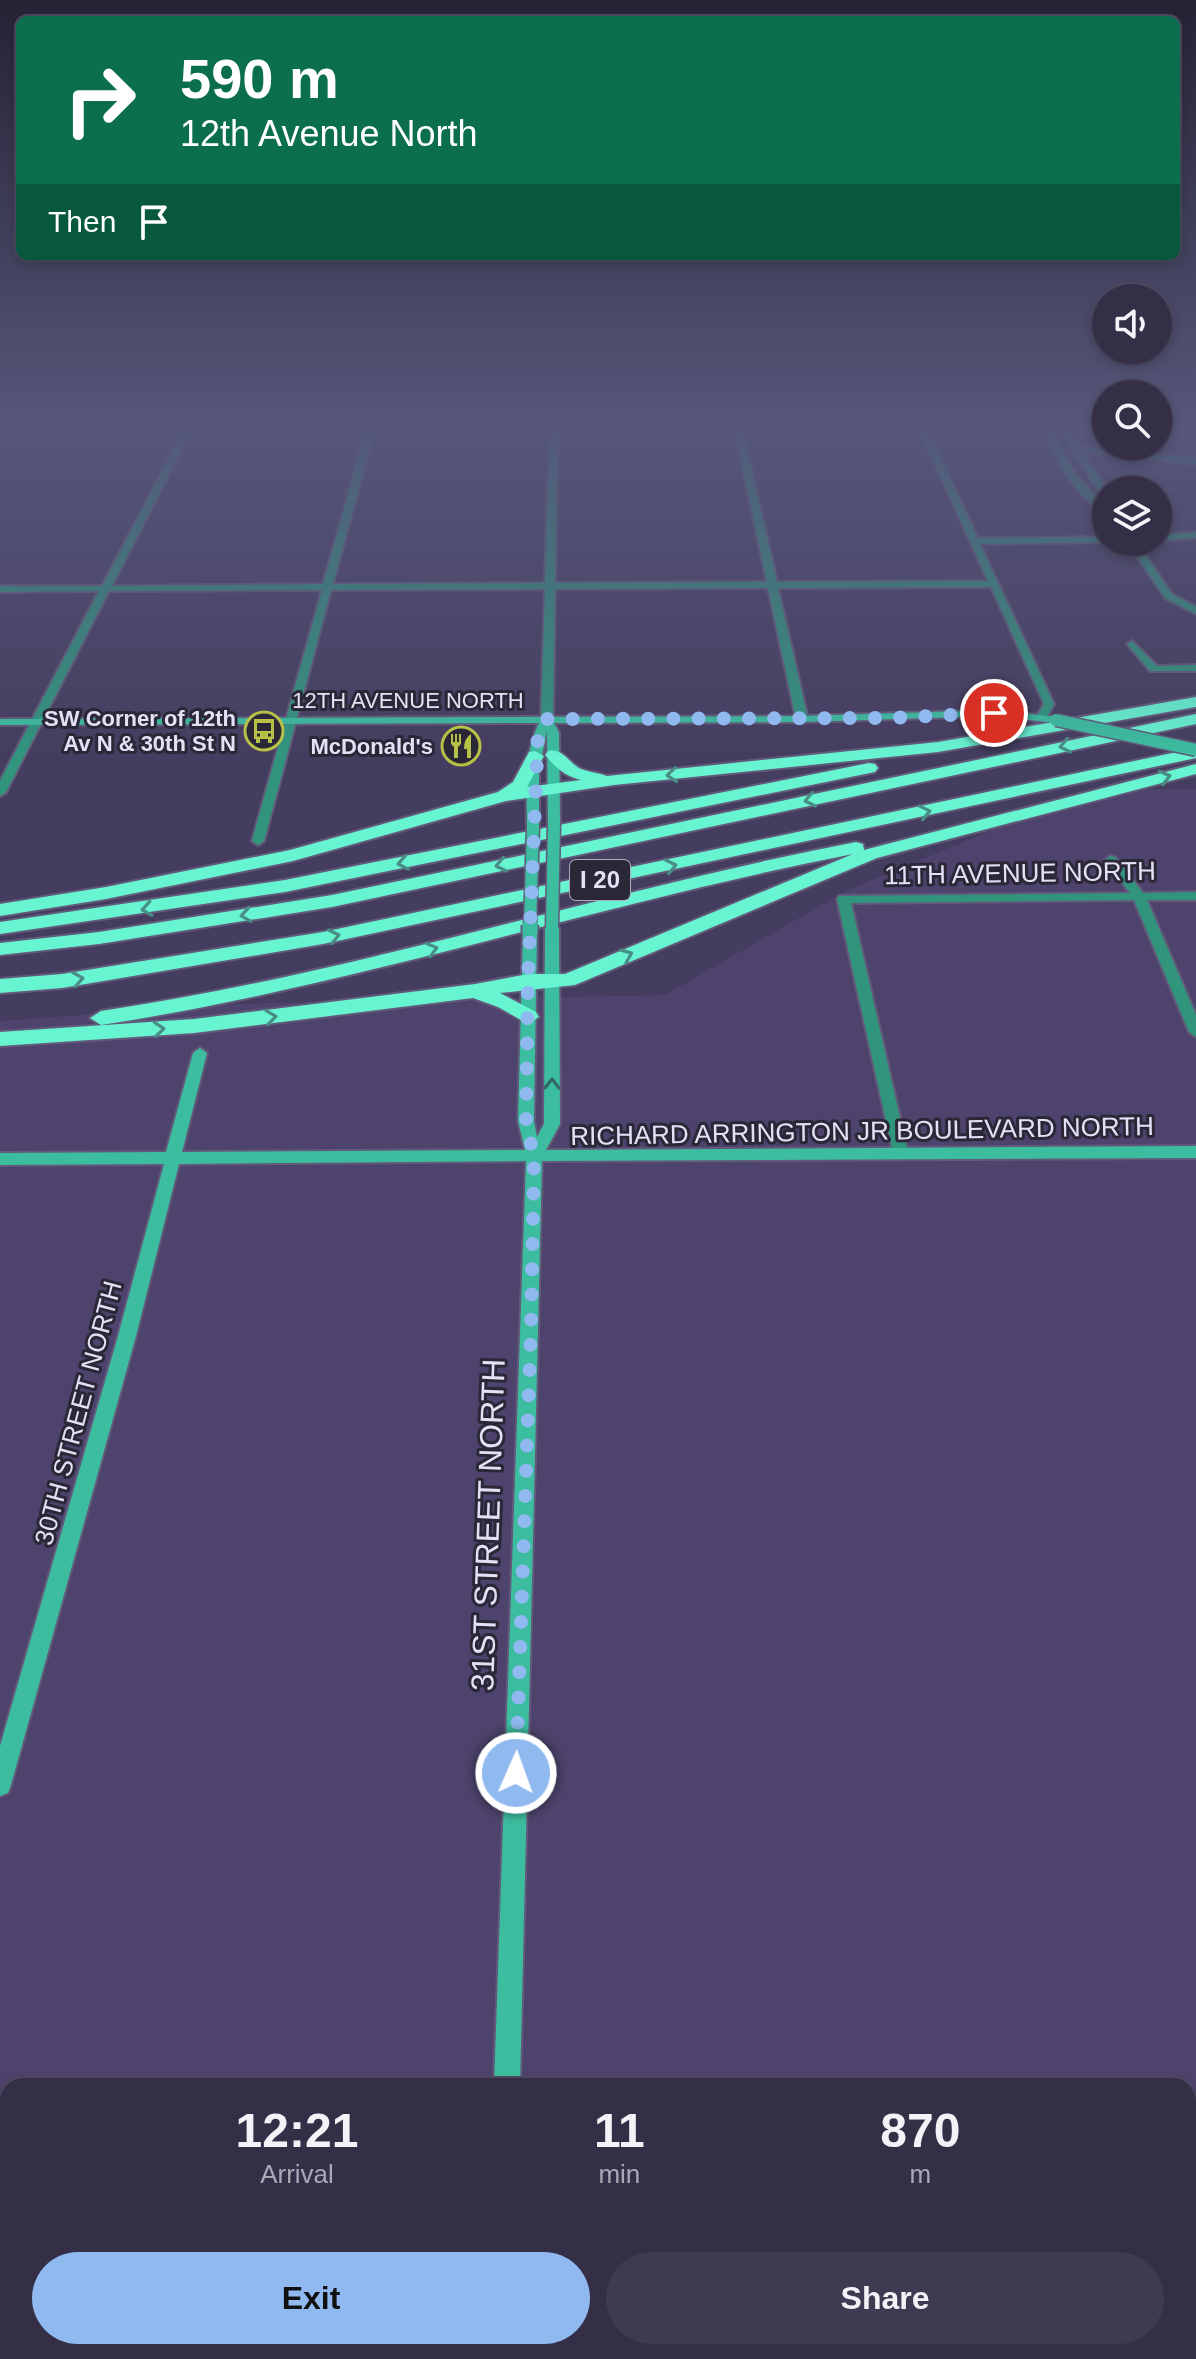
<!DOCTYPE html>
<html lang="en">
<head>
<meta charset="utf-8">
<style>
	body { margin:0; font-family:Arial,sans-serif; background:#3f3a52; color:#f1f3f6; height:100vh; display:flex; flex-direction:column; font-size:30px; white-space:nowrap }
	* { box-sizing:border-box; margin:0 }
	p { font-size:26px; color:#a9a8b4 }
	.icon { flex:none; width:44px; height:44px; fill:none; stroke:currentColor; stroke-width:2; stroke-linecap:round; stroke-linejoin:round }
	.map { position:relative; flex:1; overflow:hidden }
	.sheet { position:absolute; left:0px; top:2078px; width:1196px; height:282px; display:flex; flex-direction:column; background:#342e47; border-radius:24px 24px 0 0; box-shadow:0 4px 12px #0003,0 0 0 2px #4e4a60 }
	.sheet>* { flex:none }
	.top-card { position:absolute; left:16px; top:16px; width:1164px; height:244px; border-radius:12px; box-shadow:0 4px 12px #0003,0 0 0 2px #4e4a60; background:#0b6e4f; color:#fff; overflow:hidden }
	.fabs { position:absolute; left:1092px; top:284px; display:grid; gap:16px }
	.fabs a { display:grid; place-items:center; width:80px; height:80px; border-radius:50%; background:#342e47; box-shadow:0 4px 12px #0003,0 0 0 2px #4e4a60; font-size:40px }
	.pin { position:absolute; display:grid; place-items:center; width:68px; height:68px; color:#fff; margin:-34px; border:4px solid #fff; border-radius:50%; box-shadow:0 2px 8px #0007 }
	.me { position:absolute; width:88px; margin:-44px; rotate:2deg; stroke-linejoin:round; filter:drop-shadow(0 0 6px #0008) }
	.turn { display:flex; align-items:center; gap:28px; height:168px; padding:0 32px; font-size:36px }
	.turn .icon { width:104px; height:104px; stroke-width:2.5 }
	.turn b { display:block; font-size:56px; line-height:68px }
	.then { display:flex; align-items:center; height:76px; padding:0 32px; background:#0003; gap:16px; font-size:30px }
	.eta { display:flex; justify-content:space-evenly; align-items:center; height:136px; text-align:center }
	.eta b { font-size:48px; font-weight:700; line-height:56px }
	.cta { display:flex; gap:16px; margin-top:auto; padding:16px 32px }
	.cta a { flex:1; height:92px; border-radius:48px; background:#90b9f0; color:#111; font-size:32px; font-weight:700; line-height:92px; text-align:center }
	.cta a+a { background:#3f3a52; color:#f1f3f6 }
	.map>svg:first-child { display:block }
</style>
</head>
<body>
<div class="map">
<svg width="1196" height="2359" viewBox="0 0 1196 2359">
	<rect width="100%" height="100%" fill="#453d5f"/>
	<path fill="#4d436c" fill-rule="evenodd" d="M 1145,789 L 1196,789 L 1196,2359 L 0,2359 L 0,1021 L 235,1004 L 665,995 L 846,891 L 1026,816 ZM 8,2086 L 1188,2086 L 1188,2352 L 8,2352 Z"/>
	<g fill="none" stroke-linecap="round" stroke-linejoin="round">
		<g stroke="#625a7a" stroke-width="4">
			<path id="street" d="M 185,427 L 193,427 L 112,586 L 323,584 L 367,427 L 375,427 L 333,584 L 545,583 L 550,427 L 558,427 L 555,583 L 767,582 L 734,427 L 742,427 L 777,582 L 988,581 L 918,427 L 926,427 L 978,538 L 1106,537 L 1106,542 L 1109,542 L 980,544 L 1054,704 L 1046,719 L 1042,720 L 1036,717 L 1044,704 L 991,587 L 778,588 L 808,719 L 802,722 L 796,719 L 768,588 L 555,589 L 553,719 L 547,722 L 541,719 L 545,589 L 331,590 L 264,841 L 258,845 L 252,841 L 322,590 L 109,591 L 6,792 L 0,796 L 0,781 L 99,591 L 0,592 L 0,586 L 102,586 Z
				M 1046,427 L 1054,427 C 1062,460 1081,484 1106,505 L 1106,513 C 1076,497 1053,460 1046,427 Z
				M 1058,427 L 1066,427 L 1079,447 L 1196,458 L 1196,464 L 1082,452 L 1107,490 L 1106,499 L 1103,498 Z
				M 1196,532 L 1196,538 L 1158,541 L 1158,535 Z
				M 1127,542 L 1137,542 L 1172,594 L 1196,607 L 1196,614 L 1165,598 Z
				M 1132,641 L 1157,666 L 1196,665 L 1196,671 L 1150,671 L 1127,644 Z
				M 1111,856 L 1115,857 L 1143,893 L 1196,892 L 1196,900 L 1147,900 L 1196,1015 L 1196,1037 L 1189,1032 L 1134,900 L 851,903 L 908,1153 L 900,1159 L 894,1157 L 837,899 L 839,896 L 1130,893 L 1105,860 Z"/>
		</g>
		<g stroke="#625a7a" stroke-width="4">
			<path id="secondary" d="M 1,427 L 9,427 L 0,436 Z
				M 994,710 L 1056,717 L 1062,720 L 1056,723 L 994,716 L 802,722 L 554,723 L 559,733 L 560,823 L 554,827 L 548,823 L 547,731 L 539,771 L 539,827 L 533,831 L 527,827 C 527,792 523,755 539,723 L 0,725 L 0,719 L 802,716 Z
				M 552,924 L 559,928 L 560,1124 L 546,1150 L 1196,1146 L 1196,1158 L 542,1161 L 520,2086 L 494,2086 L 526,1161 L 179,1164 L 136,1336 L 11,1785 L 8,1793 L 0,1796 L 0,1746 L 118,1336 L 164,1164 L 0,1165 L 0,1153 L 166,1152 L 193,1053 L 200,1048 L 207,1053 L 182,1152 L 525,1150 L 518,1121 L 523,932 L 530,928 L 537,932 L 534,1121 L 537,1137 L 544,1124 L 545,928 Z
				M 1188,2194 L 1196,2194 L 1196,2220 L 1188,2220 Z
				M 0,2209 L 8,2209 L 8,2237 L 0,2237 Z
				M 486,2352 L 514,2352 L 514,2359 L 486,2359 Z
				M 1153,2352 L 1181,2352 L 1183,2359 L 1155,2359 Z"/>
		</g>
		<g stroke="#625a7a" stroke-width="4">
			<path id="highway" d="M 1196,697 L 1196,707 L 938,752 L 614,785 L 506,801 L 293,861 L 106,899 L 0,916 L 0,904 L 106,887 L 290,850 L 498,792 L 513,782 L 529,752 L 535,751 L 544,756 L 527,787 L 581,780 C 565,776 556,768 545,755 L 548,751 C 564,748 568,763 581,769 C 589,772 599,773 607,776 L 938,742 Z
				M 1196,714 L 1196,724 L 332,907 L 99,944 L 0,955 L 0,943 L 99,932 L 332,895 Z
				M 1196,748 L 1196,758 L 323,944 L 62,988 L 0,993 L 0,979 L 62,974 L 323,932 Z
				M 869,763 L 875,764 L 878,768 L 875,772 L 285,892 L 0,934 L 0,922 L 285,880 Z
				M 1196,764 L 1196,774 L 877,858 L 575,985 L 500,993 L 536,1012 L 539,1017 L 528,1024 L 498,1007 L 473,998 L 194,1033 L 0,1046 L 0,1032 L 194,1019 L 475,984 L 528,974 L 565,974 L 853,854 C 601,903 356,986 101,1025 L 90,1018 L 101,1011 C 357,973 602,891 856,842 L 863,844 L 864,850 Z"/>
		</g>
		<use href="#street" fill="#31957e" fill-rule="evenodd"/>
		<use href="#secondary" fill="#3cbd9f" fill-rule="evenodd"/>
		<use href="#highway" fill="#67f4d1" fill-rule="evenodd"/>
		<g stroke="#625a7a" stroke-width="15" stroke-linecap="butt">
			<path id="secondary-bridge-far1" d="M 1056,720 L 1196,750
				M 530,927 L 533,827
				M 552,927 L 554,823"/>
		</g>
		<g stroke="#625a7a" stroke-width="19" stroke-linecap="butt">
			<path id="secondary-bridge" d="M 530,932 L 530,925"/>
		</g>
		<use href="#secondary-bridge-far1" stroke="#3cbd9f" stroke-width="12"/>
		<use href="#secondary-bridge" stroke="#3cbd9f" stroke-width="15"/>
	</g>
	<defs><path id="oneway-chevron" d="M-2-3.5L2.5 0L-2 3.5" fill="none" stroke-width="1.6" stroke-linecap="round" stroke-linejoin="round" transform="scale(2)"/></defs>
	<g stroke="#488e84">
		<use href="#oneway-chevron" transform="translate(1065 746) rotate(168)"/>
		<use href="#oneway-chevron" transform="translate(672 775) rotate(175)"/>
		<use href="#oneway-chevron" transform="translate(1165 777) rotate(-14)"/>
		<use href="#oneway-chevron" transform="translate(810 800) rotate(168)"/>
		<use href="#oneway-chevron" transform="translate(925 812) rotate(-13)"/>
		<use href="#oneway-chevron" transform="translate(403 863) rotate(169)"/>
		<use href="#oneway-chevron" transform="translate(501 865) rotate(168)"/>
		<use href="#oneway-chevron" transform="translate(671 866) rotate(-12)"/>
		<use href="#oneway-chevron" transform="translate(147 909) rotate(171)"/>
		<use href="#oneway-chevron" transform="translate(246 915) rotate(171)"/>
		<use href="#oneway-chevron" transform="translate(334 936) rotate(-12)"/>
		<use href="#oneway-chevron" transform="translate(432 949) rotate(-16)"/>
		<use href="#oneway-chevron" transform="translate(627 955) rotate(-23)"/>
		<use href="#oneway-chevron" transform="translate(78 979) rotate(-9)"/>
		<use href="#oneway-chevron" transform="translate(271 1017) rotate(-8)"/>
		<use href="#oneway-chevron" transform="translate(159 1029) rotate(-5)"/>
	</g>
	<use stroke="#326a66" href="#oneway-chevron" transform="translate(552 1084) rotate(-89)"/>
	<linearGradient id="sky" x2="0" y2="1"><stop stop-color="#262234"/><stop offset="0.56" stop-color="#56577a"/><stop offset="1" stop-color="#56577a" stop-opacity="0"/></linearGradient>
	<rect width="1196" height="757" fill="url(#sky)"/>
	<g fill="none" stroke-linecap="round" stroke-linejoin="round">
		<path stroke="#90b9f0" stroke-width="14" stroke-dasharray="0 25.2" d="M 516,1773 L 531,1326 L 534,1158 L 526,1121 L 528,981 L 538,733 L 547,719 L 891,718 L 994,713"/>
	</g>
	<defs>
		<g id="bus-ring" transform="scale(2)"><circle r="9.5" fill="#2a2737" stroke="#b7c148" stroke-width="1.5"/><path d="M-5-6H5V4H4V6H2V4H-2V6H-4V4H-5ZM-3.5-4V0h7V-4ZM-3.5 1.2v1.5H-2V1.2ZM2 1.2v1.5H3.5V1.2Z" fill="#b7c148"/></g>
		<g id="restaurant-ring" transform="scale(2)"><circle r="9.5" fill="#2a2737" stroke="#b7c148" stroke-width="1.5"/><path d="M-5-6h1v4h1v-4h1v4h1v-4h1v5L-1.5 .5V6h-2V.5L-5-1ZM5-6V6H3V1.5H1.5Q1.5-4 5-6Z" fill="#b7c148"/></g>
	</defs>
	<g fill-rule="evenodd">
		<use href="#bus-ring" x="264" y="731"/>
		<use href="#restaurant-ring" x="461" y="746"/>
	</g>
	<g text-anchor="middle" stroke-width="6" stroke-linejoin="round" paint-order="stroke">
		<g font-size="22" fill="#e4e0f6" stroke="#2a2737">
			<text x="408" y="708">12TH AVENUE NORTH</text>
		</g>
		<g font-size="22" font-weight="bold" fill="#e4e0f6" stroke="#2a2737" text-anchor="end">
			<text x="236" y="726">SW Corner of 12th<tspan x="236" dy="25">Av N &amp; 30th St N</tspan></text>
			<text x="433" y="754">McDonald's</text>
		</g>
		<rect fill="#2a2737" stroke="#aca8bd" stroke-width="2" x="570" y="860" width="60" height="40" rx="6"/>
		<g font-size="24" font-weight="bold" fill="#e4e0f6">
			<text x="600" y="888">I 20</text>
		</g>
		<g font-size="26" fill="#e4e0f6" stroke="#2a2737">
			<text transform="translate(1020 873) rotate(-1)" y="9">11TH AVENUE NORTH</text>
			<text transform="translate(862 1131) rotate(-1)" y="9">RICHARD ARRINGTON JR BOULEVARD NORTH</text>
			<text transform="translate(78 1413) rotate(-75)" y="9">30TH STREET NORTH</text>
		</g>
		<g font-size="32" fill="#e4e0f6" stroke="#2a2737">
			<text transform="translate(488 1525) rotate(-88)" y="11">31ST STREET NORTH</text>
		</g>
	</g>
</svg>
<div class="fabs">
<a><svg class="icon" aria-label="sound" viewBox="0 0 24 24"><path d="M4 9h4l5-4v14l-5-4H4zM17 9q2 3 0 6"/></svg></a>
<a><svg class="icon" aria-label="search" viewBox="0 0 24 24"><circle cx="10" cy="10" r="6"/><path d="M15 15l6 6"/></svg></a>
<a><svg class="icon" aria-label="layers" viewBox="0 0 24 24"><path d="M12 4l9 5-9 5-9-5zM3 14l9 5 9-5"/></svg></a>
</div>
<div class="pin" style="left:994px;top:713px;background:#d93025"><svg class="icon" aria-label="arrive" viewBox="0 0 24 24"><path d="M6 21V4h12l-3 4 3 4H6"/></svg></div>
<svg class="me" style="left:516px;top:1773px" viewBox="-20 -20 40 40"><circle r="17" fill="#90b9f0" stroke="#fff" stroke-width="3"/><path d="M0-11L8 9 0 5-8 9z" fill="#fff"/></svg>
<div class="top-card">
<div class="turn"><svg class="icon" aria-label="right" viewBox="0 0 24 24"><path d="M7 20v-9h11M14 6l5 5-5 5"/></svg><div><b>590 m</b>12th Avenue North</div></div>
<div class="then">Then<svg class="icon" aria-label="arrive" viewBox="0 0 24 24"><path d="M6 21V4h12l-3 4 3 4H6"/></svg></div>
</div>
<section class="sheet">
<div class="eta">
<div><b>12:21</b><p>Arrival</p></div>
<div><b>11</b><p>min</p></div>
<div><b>870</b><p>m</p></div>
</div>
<div class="cta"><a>Exit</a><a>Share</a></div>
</section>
</div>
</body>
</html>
